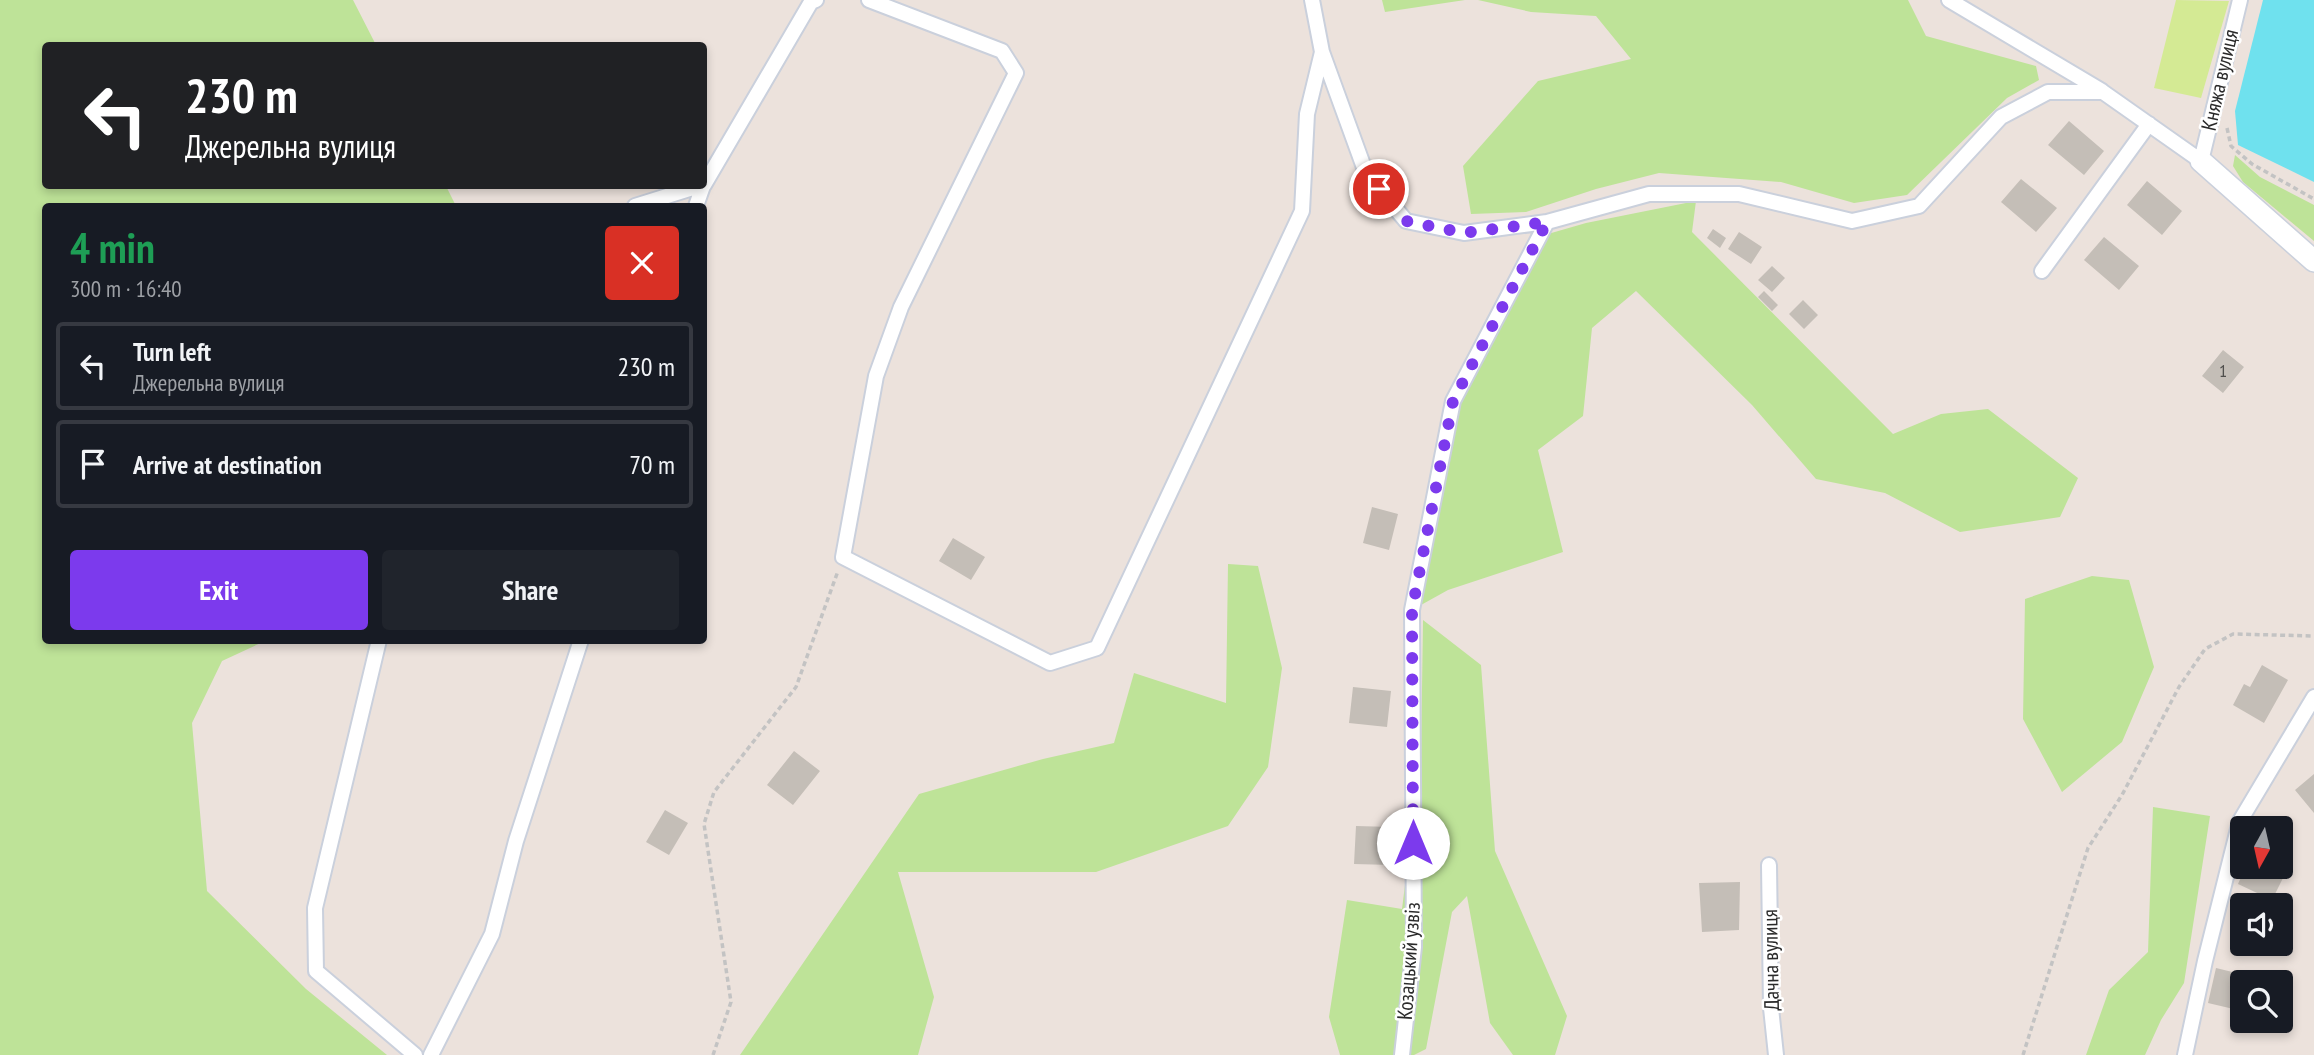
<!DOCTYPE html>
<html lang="en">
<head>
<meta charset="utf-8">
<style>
	body { margin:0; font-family:"PT Sans Narrow",sans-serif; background:#20242c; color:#f1f3f6; height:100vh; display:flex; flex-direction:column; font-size:26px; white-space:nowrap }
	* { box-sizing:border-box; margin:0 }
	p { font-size:23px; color:#9ea1a6 }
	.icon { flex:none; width:38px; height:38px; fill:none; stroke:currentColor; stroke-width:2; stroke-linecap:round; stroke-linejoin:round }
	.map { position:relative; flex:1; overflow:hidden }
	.panel { position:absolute; left:42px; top:203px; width:665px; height:441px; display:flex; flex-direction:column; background:#171b24; border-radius:7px; box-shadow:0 4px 10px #0003 }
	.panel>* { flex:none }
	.top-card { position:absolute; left:42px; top:42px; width:665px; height:147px; border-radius:7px; box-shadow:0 4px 10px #0003; background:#202124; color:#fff; overflow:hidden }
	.needle { width:46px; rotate:188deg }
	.buttons { position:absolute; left:2230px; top:816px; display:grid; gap:14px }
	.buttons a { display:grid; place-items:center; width:63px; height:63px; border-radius:7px; background:#171b24; box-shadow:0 4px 10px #0003; font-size:35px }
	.pin { position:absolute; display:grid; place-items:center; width:60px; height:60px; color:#fff; margin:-30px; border:4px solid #fff; border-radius:50%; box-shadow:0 2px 7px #0007 }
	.me { position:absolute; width:77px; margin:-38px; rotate:0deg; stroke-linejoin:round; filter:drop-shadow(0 0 5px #0008) }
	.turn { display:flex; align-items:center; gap:24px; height:147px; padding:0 28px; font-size:32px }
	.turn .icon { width:91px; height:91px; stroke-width:2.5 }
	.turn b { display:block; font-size:49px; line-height:60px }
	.round { display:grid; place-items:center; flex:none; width:74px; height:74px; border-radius:7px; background:#20242c }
	.head { display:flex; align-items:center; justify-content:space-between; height:119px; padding:0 28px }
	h1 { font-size:42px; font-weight:800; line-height:52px; color:#1e9e55 }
	.button { display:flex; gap:14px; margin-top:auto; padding:14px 28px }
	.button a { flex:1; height:80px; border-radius:7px; background:#7c3aed; color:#fff; font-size:28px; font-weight:800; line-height:80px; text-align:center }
	.button a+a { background:#20242c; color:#f1f3f6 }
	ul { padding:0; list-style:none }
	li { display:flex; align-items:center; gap:21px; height:88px; margin:0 14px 10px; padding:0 14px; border:4px solid #363941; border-radius:7px }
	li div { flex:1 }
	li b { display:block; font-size:26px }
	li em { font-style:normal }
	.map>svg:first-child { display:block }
</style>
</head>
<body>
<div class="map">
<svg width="2314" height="1055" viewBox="0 0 2314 1055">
	<rect width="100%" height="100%" fill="#ece2dc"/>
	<path fill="#bee398" d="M 0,0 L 353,0 L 376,45 L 46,46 L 46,186 L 446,186 L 456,206 L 46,206 L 46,640 L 265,641 L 222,661 L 192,723 L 207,891 L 306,989 L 387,1055 L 0,1055 Z
		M 1382,0 L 1465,0 L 1385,12 Z
		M 1478,0 L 1908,0 L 1926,36 L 2036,66 L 2039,80 L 2007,98 L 1907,195 L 1854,203 L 1781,182 L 1659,173 L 1596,189 L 1526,212 L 1471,214 L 1463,166 L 1538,81 L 1631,59 L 1596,16 L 1531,12 Z
		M 2235,155 L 2260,177 L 2314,205 L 2314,241 L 2243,182 L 2233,166 Z
		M 1696,201 L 1692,232 L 1893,434 L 1941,414 L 1988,409 L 2078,478 L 2060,517 L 1960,532 L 1885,493 L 1816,479 L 1752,405 L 1636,291 L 1592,328 L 1583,416 L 1538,450 L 1563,552 L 1448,590 L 1412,610 L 1453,401 L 1541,236 L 1586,223 Z
		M 1228,564 L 1258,566 L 1282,668 L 1268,767 L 1228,826 L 1096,872 L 898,872 L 934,997 L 918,1055 L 740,1055 L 919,794 L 1043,759 L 1114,743 L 1134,673 L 1226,703 Z
		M 2092,576 L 2129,580 L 2154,667 L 2122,742 L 2062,792 L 2023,719 L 2025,599 Z
		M 1423,620 L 1481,665 L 1495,851 L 1567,1016 L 1555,1055 L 1513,1055 L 1490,1023 L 1467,896 L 1452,912 L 1426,1049 L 1414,1055 L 1340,1055 L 1329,1017 L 1347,900 L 1402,909 L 1421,757 Z
		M 2153,807 L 2210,816 L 2184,983 L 2161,1020 L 2145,1055 L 2086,1055 L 2109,990 L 2148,952 Z"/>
	<path fill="#d4ea94" d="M 2176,0 L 2229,1 L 2201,98 L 2154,88 Z"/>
	<path fill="#6fe1ee" d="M 2263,0 L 2314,0 L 2314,182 L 2238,145 L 2235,111 Z"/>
	<path fill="#c4beb7" d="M 2069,121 L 2104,151 L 2084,175 L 2048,145 Z
		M 2021,179 L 2057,208 L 2036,232 L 2001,202 Z
		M 2147,181 L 2182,211 L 2162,235 L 2127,205 Z
		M 1713,229 L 1726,238 L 1720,248 L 1707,238 Z
		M 1739,232 L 1762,247 L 1751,264 L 1728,249 Z
		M 2104,237 L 2139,266 L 2119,290 L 2084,260 Z
		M 1772,266 L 1785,278 L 1772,292 L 1758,280 Z
		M 1764,291 L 1778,305 L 1772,311 L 1758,297 Z
		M 1803,300 L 1818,315 L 1804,329 L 1789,314 Z
		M 2223,350 L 2244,367 L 2223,393 L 2202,376 Z
		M 1372,507 L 1398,514 L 1389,550 L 1363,543 Z
		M 953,538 L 985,557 L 971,580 L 939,561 Z
		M 2262,665 L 2288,680 L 2264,723 L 2233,705 L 2244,684 L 2250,687 Z
		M 1353,687 L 1391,691 L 1387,727 L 1349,723 Z
		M 794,751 L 820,771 L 793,805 L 767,785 Z
		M 2314,774 L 2314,813 L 2295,790 Z
		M 665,810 L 688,823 L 669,855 L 646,842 Z
		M 1356,826 L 1392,827 L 1391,865 L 1354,864 Z
		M 2280,864 L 2288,868 L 2272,900 L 2238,884 L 2246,866 L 2280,866 Z
		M 1740,882 L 1739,930 L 1702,932 L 1699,883 Z
		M 2216,968 L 2253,977 L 2252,982 L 2242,982 L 2242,1011 L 2208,1003 Z"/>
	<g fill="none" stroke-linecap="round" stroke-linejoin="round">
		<g stroke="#cad0dc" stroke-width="18">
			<path id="street" d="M 869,0 L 1002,51 L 1016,73 L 901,307 L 876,376 L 843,557 L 1050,663 L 1097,648 L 1302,211 L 1307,114 L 1322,52
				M 1312,0 L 1322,52 L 1366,173 L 1406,221 L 1464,233 L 1547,222 L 1649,194 L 1739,194 L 1852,221 L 1919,206 L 2001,117 L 2048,92 L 2103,92 L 2201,161 L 2240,0
				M 1949,0 L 2102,91
				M 704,185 L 811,2 L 816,0
				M 635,206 L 699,186
				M 696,206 L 703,186
				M 2042,271 L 2149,124
				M 379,640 L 315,908 L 316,971 L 415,1055
				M 1769,865 L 1771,1008 L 1776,1055
				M 431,1055 L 492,934 L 516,841 L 581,640
				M 1402,1055 L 1414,947 L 1412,610 L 1453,401 L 1547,222
				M 2185,1055 L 2205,961 L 2240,821 L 2314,697"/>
		</g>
		<g stroke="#cad0dc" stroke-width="24">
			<path id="secondary" d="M 2201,161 L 2314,261"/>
		</g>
		<path stroke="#c3c3c3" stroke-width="3.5" stroke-dasharray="5 3.5" stroke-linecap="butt" d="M 2227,128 L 2231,146 L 2252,164 L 2314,199
			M 713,1055 L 731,1002 L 704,824 L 714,792 L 796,687 L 838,571
			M 2023,1055 L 2088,848 L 2122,795 L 2179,687 L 2205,649 L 2233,634 L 2314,636"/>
		<use href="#street" stroke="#fff" stroke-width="14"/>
		<use href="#secondary" stroke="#fff" stroke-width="21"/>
	</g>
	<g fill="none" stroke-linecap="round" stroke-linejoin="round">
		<path stroke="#7c3aed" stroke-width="12" stroke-dasharray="0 21.6" d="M 1379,189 L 1406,221 L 1464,233 L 1547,222 L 1453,401 L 1412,610 L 1413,843"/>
	</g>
	<g text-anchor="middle" stroke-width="5" stroke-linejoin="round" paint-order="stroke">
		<g font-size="18" fill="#504f4d">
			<text x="2223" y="377">1</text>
		</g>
		<g font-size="21" fill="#2a2a2a" stroke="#fff">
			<text transform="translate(2220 80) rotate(-77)" y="7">Княжа вулиця</text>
			<text transform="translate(1771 960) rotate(-91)" y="7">Дачна вулиця</text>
			<text transform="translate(1409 961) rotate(-86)" y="7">Козацький узвіз</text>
		</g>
	</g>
</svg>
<div class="buttons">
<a><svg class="needle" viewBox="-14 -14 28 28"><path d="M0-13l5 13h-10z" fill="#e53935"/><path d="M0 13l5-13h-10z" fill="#9ea1a6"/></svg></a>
<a><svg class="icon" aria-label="sound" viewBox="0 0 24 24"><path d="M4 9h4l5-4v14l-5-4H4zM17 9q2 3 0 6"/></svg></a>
<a><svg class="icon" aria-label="search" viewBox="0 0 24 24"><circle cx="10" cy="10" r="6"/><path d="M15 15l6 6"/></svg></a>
</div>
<div class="pin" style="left:1379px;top:189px;background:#d93025"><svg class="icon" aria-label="arrive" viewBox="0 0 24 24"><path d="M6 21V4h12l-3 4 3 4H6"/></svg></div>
<svg class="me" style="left:1413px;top:843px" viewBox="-20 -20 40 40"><circle r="19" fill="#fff"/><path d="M0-13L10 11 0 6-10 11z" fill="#7c3aed"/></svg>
<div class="top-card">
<div class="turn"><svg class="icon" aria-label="left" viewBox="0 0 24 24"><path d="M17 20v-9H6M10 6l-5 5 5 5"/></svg><div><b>230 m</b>Джерельна вулиця</div></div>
</div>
<section class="panel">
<div class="head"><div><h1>4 min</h1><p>300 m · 16:40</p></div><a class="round" style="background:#d93025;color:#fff"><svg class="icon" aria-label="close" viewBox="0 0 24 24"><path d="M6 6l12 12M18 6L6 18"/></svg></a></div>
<ul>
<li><svg class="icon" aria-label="left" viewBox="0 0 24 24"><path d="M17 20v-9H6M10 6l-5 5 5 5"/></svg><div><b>Turn left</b><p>Джерельна вулиця</p></div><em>230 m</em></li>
<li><svg class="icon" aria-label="arrive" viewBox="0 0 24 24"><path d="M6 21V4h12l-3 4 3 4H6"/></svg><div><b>Arrive at destination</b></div><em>70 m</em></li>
</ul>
<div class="button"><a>Exit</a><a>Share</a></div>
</section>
</div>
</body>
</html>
